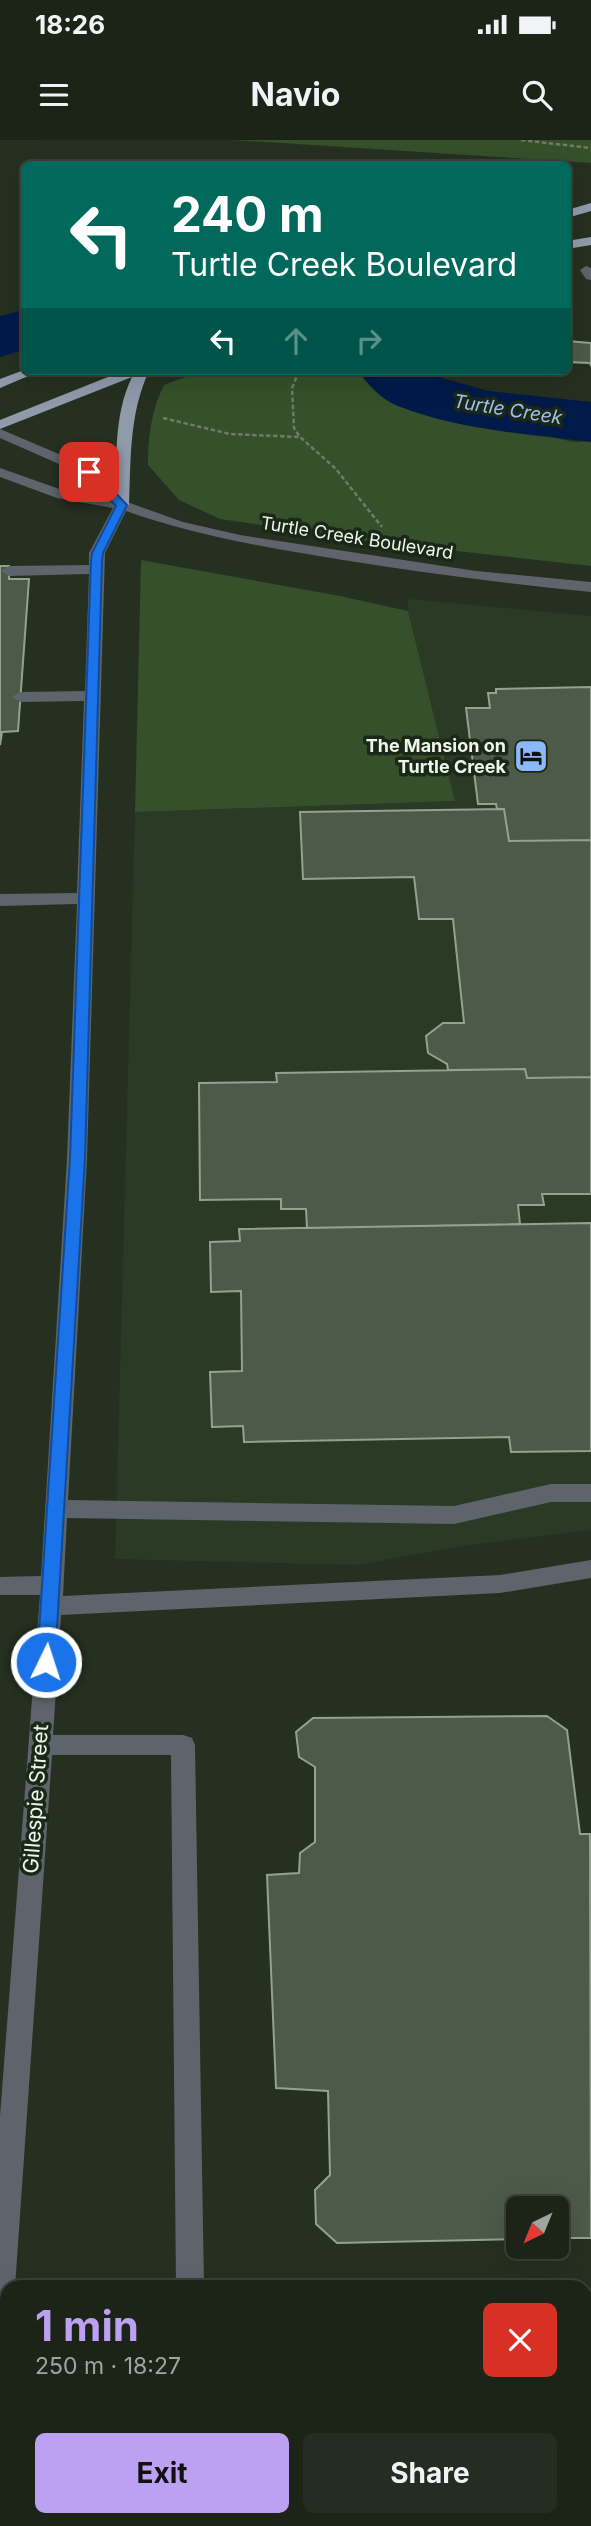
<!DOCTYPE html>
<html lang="en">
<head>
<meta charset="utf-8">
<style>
	body { margin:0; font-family:Inter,sans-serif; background:#252c21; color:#f1f3f6; height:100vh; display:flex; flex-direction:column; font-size:26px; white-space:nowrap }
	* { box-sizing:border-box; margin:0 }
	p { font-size:23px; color:#a0a4a2 }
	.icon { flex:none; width:38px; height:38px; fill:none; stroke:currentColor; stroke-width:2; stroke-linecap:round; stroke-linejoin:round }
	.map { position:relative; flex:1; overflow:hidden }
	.panel { position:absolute; left:0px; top:2140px; width:592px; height:247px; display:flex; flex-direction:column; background:#1c2418; border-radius:21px 21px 0 0; box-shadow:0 7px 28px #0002,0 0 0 2px #3a4137 }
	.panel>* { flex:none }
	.guide { position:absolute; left:21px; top:21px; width:550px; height:214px; border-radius:10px; box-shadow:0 7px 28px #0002,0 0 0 2px #3a4137; background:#00695c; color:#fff; overflow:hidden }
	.needle { width:46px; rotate:223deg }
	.fabs { position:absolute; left:506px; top:2056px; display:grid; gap:14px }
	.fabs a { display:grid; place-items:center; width:63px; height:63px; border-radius:10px; background:#1c2418; box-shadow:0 7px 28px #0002,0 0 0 2px #3a4137; font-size:35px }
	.pin { position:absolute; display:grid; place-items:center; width:60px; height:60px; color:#fff; margin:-30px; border-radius:14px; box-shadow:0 4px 10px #0006 }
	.me { position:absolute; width:77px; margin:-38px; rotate:4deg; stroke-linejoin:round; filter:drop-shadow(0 0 5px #0008) }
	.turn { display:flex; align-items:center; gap:24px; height:147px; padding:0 35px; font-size:32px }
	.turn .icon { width:91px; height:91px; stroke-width:2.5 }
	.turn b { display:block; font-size:49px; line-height:60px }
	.lanes { display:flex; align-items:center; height:66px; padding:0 35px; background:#0003; justify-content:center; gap:35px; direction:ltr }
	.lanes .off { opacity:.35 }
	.round { display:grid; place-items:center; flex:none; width:74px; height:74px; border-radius:10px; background:#252c21 }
	.head { display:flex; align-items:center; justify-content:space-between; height:119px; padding:0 35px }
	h1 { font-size:42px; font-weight:700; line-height:52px; color:#bca0f2 }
	.action { display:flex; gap:14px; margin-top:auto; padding:14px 35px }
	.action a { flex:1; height:80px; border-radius:10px; background:#bca0f2; color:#111; font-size:28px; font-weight:700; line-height:80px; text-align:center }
	.action a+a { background:#252c21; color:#f1f3f6 }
	.status { display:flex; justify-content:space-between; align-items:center; height:49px; padding:0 35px; background:#1c2418; direction:ltr }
	.status svg { height:19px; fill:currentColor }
	header { display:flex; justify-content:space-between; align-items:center; height:91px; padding:0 35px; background:#1c2418; font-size:32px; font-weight:700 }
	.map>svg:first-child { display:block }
</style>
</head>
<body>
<div class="status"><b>18:26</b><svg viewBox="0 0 49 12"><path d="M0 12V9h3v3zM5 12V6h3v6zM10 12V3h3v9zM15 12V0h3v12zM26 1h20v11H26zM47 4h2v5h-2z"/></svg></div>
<header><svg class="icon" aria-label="menu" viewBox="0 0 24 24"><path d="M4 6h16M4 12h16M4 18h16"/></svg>Navio<svg class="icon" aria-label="search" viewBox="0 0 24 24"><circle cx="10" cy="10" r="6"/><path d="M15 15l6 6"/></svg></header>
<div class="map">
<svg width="591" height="2386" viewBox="0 0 591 2386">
	<rect width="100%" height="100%" fill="#253020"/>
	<path fill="#2a3a24" d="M 408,459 L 591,476 L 591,1390 L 462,1406 L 357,1425 L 115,1419 L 135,672 L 455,661 L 408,471 Z"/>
	<path fill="#35502a" d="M 234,0 L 591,0 L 591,23 Z
		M 202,231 L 354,231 L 454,276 L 574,302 L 591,301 L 591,426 L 368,401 L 220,379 L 179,360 L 148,325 C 148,298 151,270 164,245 Z
		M 141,420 L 340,456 L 408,471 L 455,661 L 135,672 Z"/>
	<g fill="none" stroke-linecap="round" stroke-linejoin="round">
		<path fill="#001a4a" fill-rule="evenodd" d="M 24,170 L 24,210 L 0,217 L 0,176 Z
			M 358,231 L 432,231 L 442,238 L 489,251 L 591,262 L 591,302 C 527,294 459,290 398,266 C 382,260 368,245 358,231 Z"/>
	</g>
	<path fill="#4d5a48" stroke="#93a28e" stroke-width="2" d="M 567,201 L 591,203 L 591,226 L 590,223 L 567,222 Z
		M 0,426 L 9,426 L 9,439 L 29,439 L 18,591 L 2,592 L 0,605 Z
		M 591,547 L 591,700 L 509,701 L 504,669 L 497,669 L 496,664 L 478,664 L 466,568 L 490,568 L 488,553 L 496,553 L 496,549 Z
		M 504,669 L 509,701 L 591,700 L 591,937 L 527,938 L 525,929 L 448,930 L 447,924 L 428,913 L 426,896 L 443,883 L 464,883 L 453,779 L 419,779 L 414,737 L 303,739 L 300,672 Z
		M 525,929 L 527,938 L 591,937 L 591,1054 L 542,1054 L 544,1065 L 518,1065 L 520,1084 L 307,1088 L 306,1069 L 281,1069 L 281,1059 L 200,1060 L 199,943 L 277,942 L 276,933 Z
		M 591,1083 L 591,1311 L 511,1312 L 509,1297 L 244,1302 L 243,1286 L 212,1287 L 210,1232 L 242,1231 L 241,1151 L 211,1152 L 210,1102 L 240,1101 L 239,1089 Z
		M 547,1576 L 567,1590 L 580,1694 L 590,1694 L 591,2098 L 556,2098 L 556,2068 L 518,2068 L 518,2099 L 337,2103 L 316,2084 L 315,2050 L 330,2035 L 328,1951 L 276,1948 L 267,1735 L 299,1733 L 300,1713 L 315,1702 L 315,1627 L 299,1617 L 296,1592 L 313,1578 Z"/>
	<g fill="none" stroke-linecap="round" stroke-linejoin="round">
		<path stroke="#707a6c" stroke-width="2.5" stroke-dasharray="4.5 2.5" stroke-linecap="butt" d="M 521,0 L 591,8
			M 299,231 L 292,248 L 294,288 L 300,297 L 335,328 L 382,387
			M 163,278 L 230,294 L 299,297"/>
		<path fill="#5e646c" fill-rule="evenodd" d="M 586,126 L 591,128 L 591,140 L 586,139 L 580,130 Z
			M 0,289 L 94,329 L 127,362 L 183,382 L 240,395 L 476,431 L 591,442 L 591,452 C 508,444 426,433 343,420 C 269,408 197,396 126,371 L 105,413 L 87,1019 L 68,1360 L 454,1366 L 551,1344 L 591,1344 L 591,1362 L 551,1362 L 454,1384 L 67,1378 L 63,1456 L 500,1435 L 591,1420 L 591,1438 L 500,1453 L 61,1475 L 53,1595 L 183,1595 L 192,1598 L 195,1605 L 204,2147 L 176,2147 L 171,1615 L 52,1615 L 15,2147 L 7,2147 L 7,2172 L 0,2175 L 0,1976 L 40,1455 L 0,1455 L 0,1437 L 41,1436 L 67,1019 L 77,764 L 0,766 L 0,754 L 77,753 L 84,561 L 20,562 L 12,557 L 20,552 L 85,551 L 89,434 L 9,436 L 1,431 L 9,426 L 89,425 L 89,413 L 113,368 L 57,358 L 0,337 L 0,328 L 65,351 L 107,358 L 84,335 L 0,298 Z
			M 7,2207 L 7,2235 L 0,2236 L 0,2208 Z
			M 264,2380 L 296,2380 L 298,2386 L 266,2386 Z"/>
		<path fill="#8f9aab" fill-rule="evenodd" d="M 591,63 L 591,71 L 567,78 L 567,70 Z
			M 591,97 L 591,105 L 567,109 L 567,101 Z
			M 24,230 L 40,231 L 0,248 L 0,239 Z
			M 123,231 L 149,231 C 129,274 131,319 129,365 L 122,369 L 115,365 C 117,322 113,276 132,237 L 0,289 L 0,280 Z"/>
	</g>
	<path fill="#1a73e8" stroke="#114b97" stroke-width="2" d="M 85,329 L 93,329 L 127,365 L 103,413 L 102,421 L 85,1018 L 55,1522 L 52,1527 L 46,1529 L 40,1527 L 37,1522 L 70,1018 L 91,421 L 92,413 L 116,366 L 85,334 Z"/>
	<defs>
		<g id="hotel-square" transform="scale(1.75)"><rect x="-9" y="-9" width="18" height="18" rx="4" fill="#8cb9fc" stroke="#1b2717"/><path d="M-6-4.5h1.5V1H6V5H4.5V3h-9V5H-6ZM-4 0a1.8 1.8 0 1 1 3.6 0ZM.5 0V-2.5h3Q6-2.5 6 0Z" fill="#111"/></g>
	</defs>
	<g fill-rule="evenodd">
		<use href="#hotel-square" x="531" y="616"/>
	</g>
	<g text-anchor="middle" stroke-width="7" stroke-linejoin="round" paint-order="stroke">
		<g font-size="18" fill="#eef6eb" stroke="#1b2717">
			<text transform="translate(357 398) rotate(9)" y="6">Turtle Creek Boulevard</text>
		</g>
		<g font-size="18" font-weight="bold" fill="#eef6eb" stroke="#1b2717" text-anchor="end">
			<text x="506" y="612">The Mansion on<tspan x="506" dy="21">Turtle Creek</tspan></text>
		</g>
		<g font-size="19" font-style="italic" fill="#a1c1f0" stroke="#1b2717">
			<text transform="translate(508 269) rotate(9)" y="7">Turtle Creek</text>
		</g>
		<g font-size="21" fill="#eef6eb" stroke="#1b2717">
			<text transform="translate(36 1659) rotate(-86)" y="7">Gillespie Street</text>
		</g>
	</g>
</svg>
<div class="fabs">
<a><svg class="needle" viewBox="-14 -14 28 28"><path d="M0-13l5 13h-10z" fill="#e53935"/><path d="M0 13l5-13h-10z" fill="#a0a4a2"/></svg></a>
</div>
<div class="pin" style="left:89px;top:332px;background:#d93025"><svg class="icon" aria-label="arrive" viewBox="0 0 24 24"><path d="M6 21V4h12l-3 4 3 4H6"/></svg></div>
<svg class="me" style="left:46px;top:1522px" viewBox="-20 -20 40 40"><circle r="17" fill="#1a73e8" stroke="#fff" stroke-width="3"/><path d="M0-11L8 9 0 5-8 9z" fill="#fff"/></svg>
<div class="guide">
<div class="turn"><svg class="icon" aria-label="left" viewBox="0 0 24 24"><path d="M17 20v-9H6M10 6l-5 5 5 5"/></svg><div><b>240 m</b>Turtle Creek Boulevard</div></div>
<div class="lanes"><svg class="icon" aria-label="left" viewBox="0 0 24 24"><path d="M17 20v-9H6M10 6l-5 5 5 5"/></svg><svg class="icon off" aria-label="ahead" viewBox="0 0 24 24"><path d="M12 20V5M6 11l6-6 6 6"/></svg><svg class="icon off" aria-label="right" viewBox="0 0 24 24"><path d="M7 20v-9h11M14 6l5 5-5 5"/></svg></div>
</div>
<section class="panel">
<div class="head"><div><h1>1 min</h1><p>250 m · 18:27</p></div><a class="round" style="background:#d93025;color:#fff"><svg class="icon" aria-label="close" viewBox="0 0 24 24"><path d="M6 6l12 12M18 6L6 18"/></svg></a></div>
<div class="action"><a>Exit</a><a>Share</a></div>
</section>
</div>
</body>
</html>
